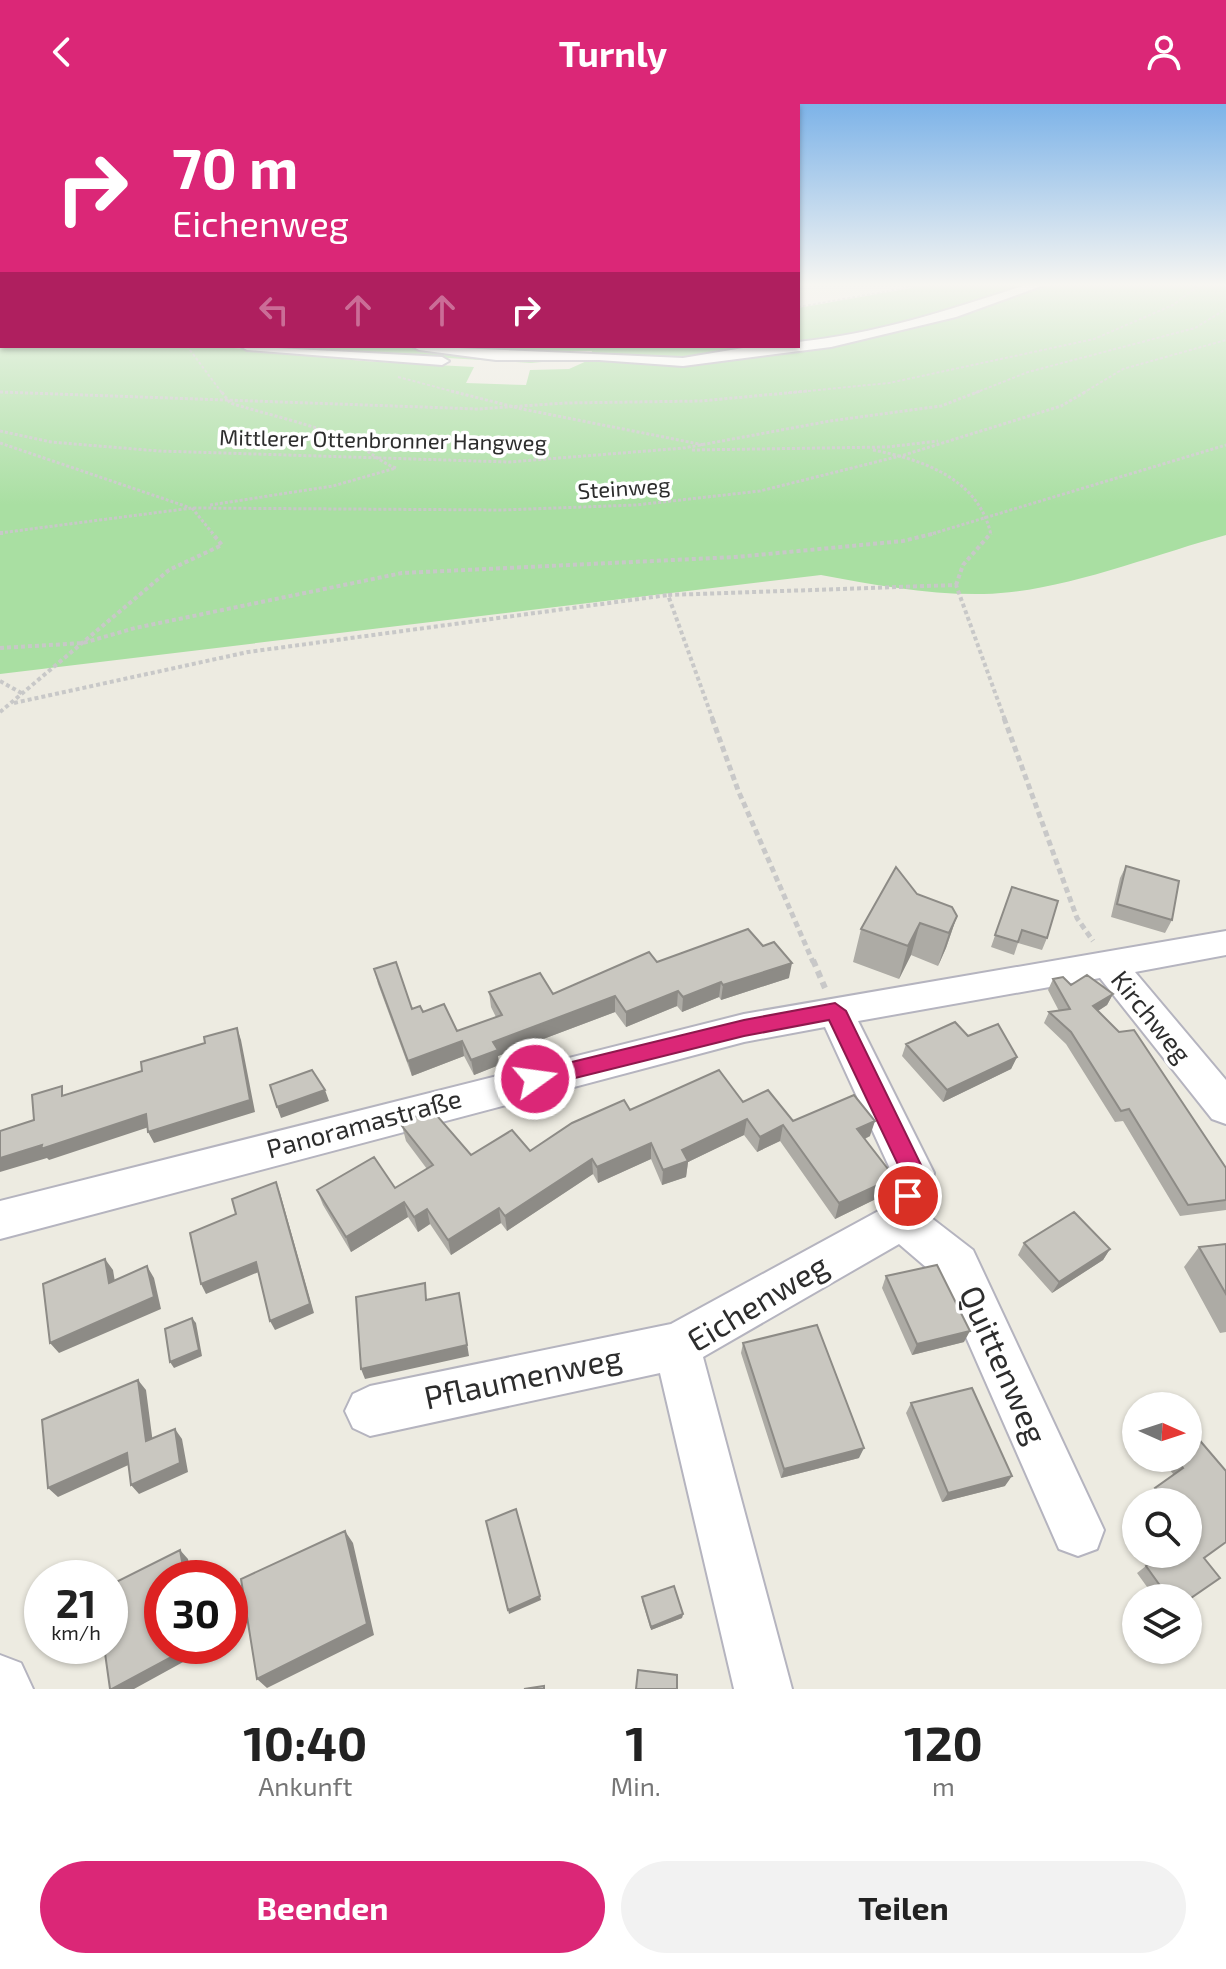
<!DOCTYPE html>
<html lang="de">
<head>
<meta charset="utf-8">
<style>
	body { margin:0; font-family:"Exo 2",sans-serif; background:#f2f2f2; color:#222; height:100vh; display:flex; flex-direction:column; font-size:30px; white-space:nowrap }
	* { box-sizing:border-box; margin:0 }
	p { font-size:26px; color:#767676 }
	.icon { flex:none; width:44px; height:44px; fill:none; stroke:currentColor; stroke-width:2; stroke-linecap:round; stroke-linejoin:round }
	.map { position:relative; height:1585px; overflow:hidden }
	.panel { display:flex; flex-direction:column; background:#fff; flex:1 }
	.panel>* { flex:none }
	.hud { position:absolute; left:0px; top:0px; width:800px; height:244px; box-shadow:0 2px 6px #0004; background:#db2777; color:#fff; overflow:hidden }
	.needle { width:52px; rotate:93deg }
	.controls { position:absolute; left:1122px; top:1288px; display:grid; gap:16px }
	.controls a { display:grid; place-items:center; width:80px; height:80px; border-radius:50%; background:#fff; box-shadow:0 2px 6px #0004; font-size:40px }
	.speed { position:absolute; left:24px; top:1456px; display:flex; gap:16px; font-size:40px; font-weight:700; text-align:center }
	.speed>* { display:grid; place-content:center; width:104px; height:104px; border-radius:50%; background:#fff; box-shadow:0 2px 6px #0004; line-height:1 }
	.speed small { font-size:20px; font-weight:400 }
	.speed .limit { border:12px solid #d22; background:#fff; color:#111 }
	.pin { position:absolute; display:grid; place-items:center; width:68px; height:68px; color:#fff; margin:-34px; border:4px solid #fff; border-radius:50%; box-shadow:0 2px 8px #0007 }
	.me { position:absolute; width:88px; margin:-44px; rotate:76deg; stroke-linejoin:round; filter:drop-shadow(0 0 6px #0008) }
	.turn { display:flex; align-items:center; gap:28px; height:168px; padding:0 40px; font-size:36px }
	.turn .icon { width:104px; height:104px; stroke-width:2.5 }
	.turn b { display:block; font-size:56px; line-height:68px }
	.lanes { display:flex; align-items:center; height:76px; padding:0 40px; background:#0003; justify-content:center; gap:40px; direction:ltr }
	.lanes .off { opacity:.35 }
	.eta { display:flex; justify-content:space-evenly; align-items:center; height:136px; text-align:center }
	.eta b { font-size:48px; font-weight:700; line-height:56px }
	.primary-button { display:flex; gap:16px; margin-top:auto; padding:16px 40px }
	.primary-button a { flex:1; height:92px; border-radius:48px; background:#db2777; color:#fff; font-size:32px; font-weight:700; line-height:92px; text-align:center }
	.primary-button a+a { background:#f2f2f2; color:#222 }
	header { display:flex; justify-content:space-between; align-items:center; height:104px; padding:0 40px; background:#db2777; color:#fff; font-size:36px; font-weight:700 }
	.map>svg:first-child { display:block }
</style>
</head>
<body>
<header><svg class="icon" aria-label="back" viewBox="0 0 24 24"><path d="M15 5l-7 7 7 7"/></svg>Turnly<svg class="icon" aria-label="person" viewBox="0 0 24 24"><circle cx="12" cy="8" r="4"/><path d="M4 21q1-7 8-7t8 7"/></svg></header>
<div class="map">
<svg width="1226" height="1585" viewBox="0 0 1226 1585">
	<rect width="100%" height="100%" fill="#edebe1"/>
	<path fill="#a9dfa2" d="M 940,179 L 1226,179 L 1226,431 C 1152,451 1059,489 984,490 C 929,491 874,481 821,471 L 0,570 L 0,192 L 2,242 L 214,242 L 363,257 L 474,263 L 466,279 L 526,281 L 530,266 L 569,265 L 589,256 L 592,247 L 489,248 L 445,242 L 798,242 L 798,204 Z
		M 324,242 L 409,242 L 480,254 L 563,256 L 531,259 L 314,246 Z"/>
	<g fill="none" stroke-linecap="round" stroke-linejoin="round">
		<g stroke="#b5b4bf" stroke-width="4">
			<path id="minor" d="M 0,179 L 2,179 L 0,185 Z
				M 1032,179 L 1050,179 L 956,213 L 831,243 L 683,262 L 599,256 L 496,256 L 419,246 L 412,242 L 683,254 L 749,243 L 798,242 L 798,238 C 878,230 956,204 1032,179 Z
				M 240,242 L 442,253 L 449,257 L 442,261 L 247,246 Z
				M 1226,827 L 1226,851 L 1135,868 L 1226,976 L 1226,1020 L 1212,1015 L 1100,874 L 858,917 L 934,1069 L 925,1109 L 973,1146 L 1104,1426 L 1097,1445 L 1078,1452 L 1059,1445 L 941,1176 L 899,1140 L 703,1253 L 792,1585 L 734,1585 L 660,1269 L 370,1332 L 353,1324 L 345,1307 L 353,1290 L 370,1282 L 671,1220 L 884,1104 L 892,1069 L 825,923 L 744,938 L 0,1135 L 0,1097 L 744,910 Z
				M 0,1551 L 21,1559 L 33,1585 L 0,1585 Z"/>
		</g>
		<path stroke="#c8c8c8" stroke-width="2" stroke-dasharray="3 2" stroke-linecap="butt" d="M 798,203 L 935,179
			M 187,242 L 222,289
			M 398,273 L 459,289
			M 0,288 L 20,289
			M 788,289 L 889,279 L 1094,235 L 1173,201 L 1202,179
			M 975,289 L 1028,268 L 1195,224 L 1226,205
			M 1083,289 L 1123,265 L 1226,236"/>
		<path stroke="#c8c8c8" stroke-width="3" stroke-dasharray="3 2" stroke-linecap="butt" d="M 451,287 L 522,305 L 704,341
			M 0,288 L 478,305 L 565,299 L 701,297 L 808,287
			M 0,327 L 51,338 L 159,347 L 509,358 L 684,344 L 830,317 L 941,302 L 980,287
			M 0,339 L 188,403
			M 692,346 L 887,343 L 938,337
			M 873,346 C 924,356 979,375 991,431
			M 210,401 L 333,382 L 396,364 C 377,357 367,344 349,336 C 311,320 269,311 230,299 L 221,287
			M 192,404 L 214,431
			M 0,429 L 192,404 L 503,406 L 636,401 L 760,387 L 904,351 L 1061,302 L 1087,287
			M 928,431 L 1226,341"/>
		<path stroke="#c8c8c8" stroke-width="4" stroke-dasharray="4 3" stroke-linecap="butt" d="M 0,429 L 3,429
			M 956,481 L 963,461 L 991,429
			M 0,544 L 83,539 L 135,524 L 402,469 L 736,453 L 903,437 L 936,429
			M 0,577 L 23,590
			M 14,599 L 248,548 L 668,491
			M 0,608 L 169,466 L 222,441 L 212,429
			M 713,616 L 668,491 L 956,481 L 1005,616"/>
		<path stroke="#c8c8c8" stroke-width="5" stroke-dasharray="6 4" stroke-linecap="butt" d="M 712,614 L 738,686 L 813,858
			M 1004,614 L 1077,814 L 1093,837"/>
		<path stroke="#c8c8c8" stroke-width="6" stroke-dasharray="7 5" stroke-linecap="butt" d="M 813,856 L 825,884"/>
		<use href="#minor" fill="#fff" fill-rule="evenodd"/>
	</g>
	<path fill="#adaba5" d="M 1126,762 L 1172,816 L 1165,829 L 1111,813 L 1120,774 Z
		M 1012,783 L 1047,834 L 1042,846 L 1018,839 L 1014,851 L 991,843 Z
		M 917,790 L 957,812 L 946,844 L 938,862 L 911,851 L 899,875 L 853,858 L 861,825 Z
		M 657,858 L 789,874 L 721,896 L 719,893 L 682,908 L 677,902 L 626,923 L 615,908 L 498,952 L 499,961 L 474,971 L 464,952 L 412,972 L 378,880 L 374,865 L 412,905 L 423,908 L 457,927 L 496,913 L 491,903 L 489,888 L 553,890 Z
		M 1053,875 L 1071,881 L 1113,890 L 1107,901 L 1098,907 L 1226,1064 L 1226,1106 L 1180,1112 L 1123,1017 L 1115,1018 L 1066,940 L 1044,919 L 1049,908 L 1059,907 L 1048,886 Z
		M 968,932 L 1017,953 L 1011,965 L 943,998 L 902,952 L 906,940 Z
		M 743,998 L 793,1017 L 870,1032 L 865,1035 L 889,1076 L 884,1091 L 835,1115 L 780,1037 L 757,1048 L 744,1031 L 688,1058 L 686,1073 L 662,1081 L 651,1055 L 598,1079 L 593,1070 L 507,1127 L 501,1119 L 451,1151 L 430,1120 L 418,1128 L 408,1113 L 351,1148 L 323,1101 L 317,1086 L 395,1084 L 427,1065 L 406,1037 L 402,1022 L 471,1051 L 530,1047 L 630,1006 Z
		M 1024,1139 L 1110,1145 L 1103,1156 L 1052,1189 L 1018,1151 Z
		M 1226,1140 L 1226,1228 L 1220,1229 L 1184,1163 L 1199,1143 Z
		M 886,1172 L 964,1238 L 912,1251 L 882,1184 Z
		M 743,1239 L 859,1354 L 781,1374 L 741,1249 Z
		M 911,1299 L 1005,1382 L 942,1398 L 906,1309 Z
		M 1167,1354 L 1188,1354 L 1204,1454 L 1188,1494 L 1155,1494 L 1137,1469 L 1146,1462 L 1188,1450 L 1188,1398 L 1152,1398 L 1147,1392 L 1155,1384 L 1174,1371 L 1163,1358 Z
		M 642,1493 L 683,1510 L 682,1514 L 651,1526 L 642,1497 Z"/>
	<path fill="#8d8b86" d="M 957,812 L 946,844 L 938,862 L 949,829 Z
		M 920,819 L 911,851 L 899,875 L 908,842 Z
		M 792,859 L 789,874 L 721,896 L 723,881 Z
		M 721,878 L 719,893 L 682,908 L 683,893 Z
		M 678,887 L 677,902 L 626,923 L 626,908 Z
		M 1113,890 L 1107,901 L 1087,914 L 1093,902 Z
		M 615,892 L 615,908 L 498,952 L 499,961 L 474,971 L 471,956 L 493,938 Z
		M 237,924 L 241,936 L 255,1008 L 154,1039 L 148,1028 Z
		M 462,937 L 464,952 L 412,972 L 408,957 Z
		M 1017,953 L 1011,965 L 943,998 L 947,986 Z
		M 325,986 L 329,997 L 281,1014 L 277,1003 Z
		M 146,1010 L 152,1022 L 49,1056 L 47,1054 L 0,1068 L 0,1054 Z
		M 747,1015 L 744,1031 L 688,1058 L 686,1073 L 662,1081 L 663,1066 L 682,1046 Z
		M 875,1017 L 870,1032 L 853,1040 L 857,1025 Z
		M 783,1021 L 780,1037 L 757,1048 L 760,1033 Z
		M 651,1039 L 651,1055 L 598,1079 L 597,1063 Z
		M 592,1055 L 593,1070 L 507,1127 L 505,1112 Z
		M 889,1076 L 884,1091 L 835,1115 L 839,1099 Z
		M 276,1078 L 280,1089 L 314,1209 L 275,1226 L 270,1217 Z
		M 404,1098 L 408,1113 L 351,1148 L 346,1133 Z
		M 499,1104 L 501,1119 L 451,1151 L 448,1136 Z
		M 427,1105 L 430,1120 L 418,1128 L 414,1113 Z
		M 1110,1145 L 1103,1156 L 1052,1189 L 1059,1178 Z
		M 105,1155 L 113,1166 L 117,1190 L 109,1179 Z
		M 256,1158 L 261,1167 L 206,1190 L 201,1180 Z
		M 147,1162 L 154,1174 L 161,1205 L 59,1249 L 50,1239 Z
		M 459,1189 L 469,1252 L 365,1275 L 361,1265 Z
		M 192,1214 L 196,1219 L 202,1252 L 174,1264 L 170,1258 Z
		M 970,1227 L 964,1238 L 912,1251 L 917,1240 Z
		M 138,1276 L 146,1286 L 154,1347 L 146,1337 Z
		M 175,1325 L 182,1335 L 188,1368 L 139,1390 L 131,1381 Z
		M 864,1344 L 859,1354 L 781,1374 L 784,1365 Z
		M 127,1349 L 135,1358 L 58,1393 L 48,1384 Z
		M 1012,1372 L 1005,1382 L 942,1398 L 948,1389 Z
		M 345,1427 L 353,1439 L 374,1531 L 267,1584 L 257,1575 Z
		M 180,1446 L 188,1455 L 192,1474 L 185,1474 Z
		M 540,1492 L 541,1496 L 509,1510 L 508,1506 Z
		M 683,1510 L 682,1514 L 651,1526 L 651,1523 Z
		M 192,1542 L 204,1542 L 205,1546 L 134,1585 L 112,1585 Z"/>
	<path fill="#c9c7c0" stroke="#8d8b86" stroke-width="2" d="M 1126,762 L 1179,777 L 1172,816 L 1117,800 Z
		M 896,763 L 917,790 L 952,803 L 957,812 L 949,829 L 920,819 L 908,842 L 861,825 Z
		M 1012,783 L 1058,797 L 1047,834 L 1022,826 L 1018,838 L 995,831 Z
		M 748,825 L 763,842 L 774,838 L 792,859 L 723,881 L 721,878 L 683,893 L 678,887 L 626,908 L 615,892 L 493,938 L 498,946 L 471,956 L 462,937 L 408,957 L 374,865 L 396,858 L 412,905 L 420,902 L 423,908 L 444,900 L 457,927 L 502,911 L 489,888 L 540,869 L 553,890 L 649,848 L 657,858 Z
		M 1087,871 L 1113,890 L 1093,902 L 1119,928 L 1134,926 L 1226,1064 L 1226,1096 L 1188,1101 L 1129,1005 L 1121,1007 L 1071,928 L 1049,908 L 1070,905 L 1053,875 L 1063,873 L 1071,881 Z
		M 955,918 L 968,932 L 998,920 L 1017,953 L 947,986 L 906,940 Z
		M 237,924 L 250,996 L 148,1028 L 146,1010 L 41,1045 L 42,1041 L 0,1054 L 0,1027 L 34,1016 L 32,991 L 62,982 L 62,992 L 142,967 L 141,958 L 205,939 L 204,933 Z
		M 312,966 L 325,986 L 277,1003 L 270,981 Z
		M 719,966 L 743,998 L 768,986 L 793,1017 L 854,991 L 875,1017 L 857,1025 L 891,1069 L 889,1076 L 839,1099 L 783,1021 L 760,1033 L 747,1015 L 682,1046 L 688,1057 L 663,1066 L 651,1039 L 597,1063 L 592,1055 L 505,1112 L 499,1104 L 448,1136 L 427,1105 L 414,1113 L 404,1098 L 346,1133 L 317,1086 L 374,1053 L 395,1084 L 433,1061 L 402,1022 L 420,1010 L 433,1007 L 471,1051 L 512,1026 L 530,1047 L 572,1019 L 624,996 L 630,1006 Z
		M 276,1078 L 310,1200 L 270,1217 L 256,1158 L 201,1180 L 190,1129 L 236,1110 L 232,1095 Z
		M 1074,1108 L 1110,1145 L 1059,1178 L 1024,1139 Z
		M 1226,1140 L 1226,1190 L 1199,1143 Z
		M 105,1155 L 109,1179 L 147,1162 L 154,1193 L 50,1239 L 43,1180 Z
		M 937,1161 L 970,1227 L 917,1240 L 886,1172 Z
		M 425,1179 L 426,1196 L 459,1189 L 467,1241 L 361,1265 L 356,1193 Z
		M 192,1214 L 199,1246 L 170,1258 L 165,1225 Z
		M 817,1221 L 864,1344 L 784,1365 L 743,1239 Z
		M 138,1276 L 146,1337 L 175,1325 L 180,1359 L 131,1381 L 127,1349 L 48,1384 L 42,1316 Z
		M 972,1284 L 1012,1372 L 948,1389 L 911,1299 Z
		M 1196,1332 L 1226,1367 L 1226,1438 L 1204,1454 L 1220,1474 L 1188,1496 L 1188,1494 L 1169,1494 L 1146,1462 L 1164,1450 L 1188,1450 L 1188,1434 L 1193,1430 L 1188,1424 L 1188,1398 L 1167,1398 L 1155,1384 L 1183,1364 L 1175,1354 L 1188,1354 L 1188,1337 Z
		M 516,1405 L 540,1492 L 508,1506 L 486,1417 Z
		M 345,1427 L 367,1520 L 257,1575 L 241,1475 Z
		M 180,1446 L 185,1474 L 162,1474 L 162,1542 L 192,1542 L 112,1585 L 110,1585 L 104,1542 L 110,1542 L 110,1481 Z
		M 674,1482 L 683,1510 L 651,1523 L 642,1493 Z
		M 638,1566 L 677,1571 L 677,1585 L 636,1585 Z
		M 544,1582 L 544,1585 L 524,1585 Z"/>
	<linearGradient id="sky" x2="0" y2="1"><stop stop-color="#7db3e8"/><stop offset="0.45" stop-color="#f7f6f2"/><stop offset="1" stop-color="#f7f6f2" stop-opacity="0"/></linearGradient>
	<rect width="1226" height="401" fill="url(#sky)"/>
	<path fill="#db2777" stroke="#8e194d" stroke-width="2" d="M 835,899 L 846,907 L 925,1069 L 916,1100 L 908,1103 L 899,1100 L 896,1092 L 902,1069 L 829,916 L 744,932 L 535,984 L 527,982 L 524,975 L 527,969 L 535,967 L 744,916 Z"/>
	<g text-anchor="middle" stroke-width="7" stroke-linejoin="round" paint-order="stroke">
		<g font-size="22" fill="#2d2d2d" stroke="#fff">
			<text transform="translate(383 336) rotate(1)" y="8">Mittlerer Ottenbronner Hangweg</text>
			<text transform="translate(624 384) rotate(-4)" y="8">Steinweg</text>
		</g>
		<g font-size="26" fill="#2d2d2d" stroke="#fff">
			<text transform="translate(1151 913) rotate(51)" y="9">Kirchweg</text>
			<text transform="translate(364 1020) rotate(-15)" y="9">Panoramastraße</text>
		</g>
		<g font-size="32" fill="#2d2d2d" stroke="#fff">
			<text transform="translate(758 1199) rotate(-31)" y="11">Eichenweg</text>
			<text transform="translate(1003 1261) rotate(66)" y="11">Quittenweg</text>
			<text transform="translate(523 1274) rotate(-12)" y="11">Pflaumenweg</text>
		</g>
	</g>
</svg>
<div class="controls">
<a><svg class="needle" viewBox="-14 -14 28 28"><path d="M0-13l5 13h-10z" fill="#e53935"/><path d="M0 13l5-13h-10z" fill="#767676"/></svg></a>
<a><svg class="icon" aria-label="search" viewBox="0 0 24 24"><circle cx="10" cy="10" r="6"/><path d="M15 15l6 6"/></svg></a>
<a><svg class="icon" aria-label="layers" viewBox="0 0 24 24"><path d="M12 4l9 5-9 5-9-5zM3 14l9 5 9-5"/></svg></a>
</div>
<div class="speed"><div>21<small>km/h</small></div><div class="limit">30</div></div>
<div class="pin" style="left:908px;top:1092px;background:#d93025"><svg class="icon" aria-label="arrive" viewBox="0 0 24 24"><path d="M6 21V4h12l-3 4 3 4H6"/></svg></div>
<svg class="me" style="left:535px;top:975px" viewBox="-20 -20 40 40"><circle r="17" fill="#db2777" stroke="#fff" stroke-width="3"/><path d="M0-11L8 9 0 5-8 9z" fill="#fff"/></svg>
<div class="hud">
<div class="turn"><svg class="icon" aria-label="right" viewBox="0 0 24 24"><path d="M7 20v-9h11M14 6l5 5-5 5"/></svg><div><b>70 m</b>Eichenweg</div></div>
<div class="lanes"><svg class="icon off" aria-label="left" viewBox="0 0 24 24"><path d="M17 20v-9H6M10 6l-5 5 5 5"/></svg><svg class="icon off" aria-label="ahead" viewBox="0 0 24 24"><path d="M12 20V5M6 11l6-6 6 6"/></svg><svg class="icon off" aria-label="ahead" viewBox="0 0 24 24"><path d="M12 20V5M6 11l6-6 6 6"/></svg><svg class="icon" aria-label="right" viewBox="0 0 24 24"><path d="M7 20v-9h11M14 6l5 5-5 5"/></svg></div>
</div>
</div>
<section class="panel">
<div class="eta">
<div><b>10:40</b><p>Ankunft</p></div>
<div><b>1</b><p>Min.</p></div>
<div><b>120</b><p>m</p></div>
</div>
<div class="primary-button"><a>Beenden</a><a>Teilen</a></div>
</section>
</body>
</html>
